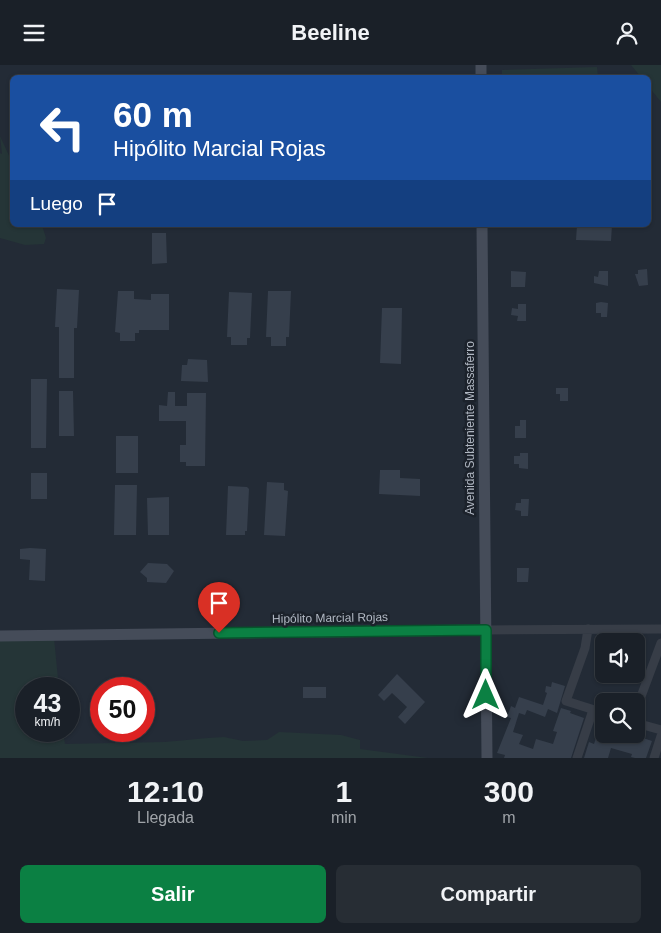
<!DOCTYPE html>
<html lang="es">
<head>
<meta charset="utf-8">
<style>
	body { margin:0; font-family:Arial,sans-serif; background:#272d34; color:#f1f3f6; height:100vh; display:flex; flex-direction:column; font-size:19px; white-space:nowrap }
	* { box-sizing:border-box; margin:0 }
	p { font-size:16px; color:#9fa3a8 }
	.icon { flex:none; width:28px; height:28px; fill:none; stroke:currentColor; stroke-width:2; stroke-linecap:round; stroke-linejoin:round }
	.map { position:relative; height:693px; overflow:hidden }
	.sheet { display:flex; flex-direction:column; background:#1a2028; flex:1 }
	.sheet>* { flex:none }
	.top-card { position:absolute; left:10px; top:10px; width:641px; height:152px; border-radius:8px; box-shadow:0 1px 4px #0004,0 0 0 1px #383e45; background:#1a4fa0; color:#fff; overflow:hidden }
	.buttons { position:absolute; left:595px; top:568px; display:grid; gap:10px }
	.buttons a { display:grid; place-items:center; width:50px; height:50px; border-radius:8px; background:#1a2028; box-shadow:0 1px 4px #0004,0 0 0 1px #383e45; font-size:25px }
	.speed { position:absolute; left:15px; top:612px; display:flex; gap:10px; font-size:25px; font-weight:700; text-align:center }
	.speed>* { display:grid; place-content:center; width:65px; height:65px; border-radius:50%; background:#1a2028; box-shadow:0 1px 4px #0004,0 0 0 1px #383e45; line-height:1 }
	.speed small { font-size:12px; font-weight:400 }
	.speed .limit { border:8px solid #d22; background:#fff; color:#111 }
	.pin { position:absolute; display:grid; place-items:center; width:42px; height:42px; color:#fff; margin:-51px -21px; border-radius:50% 50% 50% 0; rotate:-45deg; box-shadow:0 0 5px #0007 }
	.pin .icon { rotate:45deg }
	.me { position:absolute; width:55px; margin:-28px; rotate:0deg; stroke-linejoin:round; filter:drop-shadow(0 0 4px #0008) }
	.turn { display:flex; align-items:center; gap:18px; height:105px; padding:0 20px; font-size:22px }
	.turn .icon { width:65px; height:65px; stroke-width:2.5 }
	.turn b { display:block; font-size:35px; line-height:42px }
	.then { display:flex; align-items:center; height:48px; padding:0 20px; background:#0003; gap:10px; font-size:19px }
	.eta { display:flex; justify-content:space-evenly; align-items:center; height:85px; text-align:center }
	.eta b { font-size:30px; font-weight:800; line-height:35px }
	.action { display:flex; gap:10px; margin-top:auto; padding:10px 20px }
	.action a { flex:1; height:58px; border-radius:8px; background:#0b8043; color:#fff; font-size:20px; font-weight:800; line-height:58px; text-align:center }
	.action a+a { background:#272d34; color:#f1f3f6 }
	header { display:flex; justify-content:space-between; align-items:center; height:65px; padding:0 20px; background:#1a2028; font-size:22px; font-weight:800 }
	.map>svg:first-child { display:block }
</style>
</head>
<body>
<header><svg class="icon" aria-label="menu" viewBox="0 0 24 24"><path d="M4 6h16M4 12h16M4 18h16"/></svg>Beeline<svg class="icon" aria-label="person" viewBox="0 0 24 24"><circle cx="12" cy="8" r="4"/><path d="M4 21q1-7 8-7t8 7"/></svg></header>
<div class="map">
<svg width="661" height="693" viewBox="0 0 661 693">
	<rect width="100%" height="100%" fill="#232b36"/>
	<path fill="#253537" d="M 631,0 L 661,0 L 661,37 L 649,22 L 649,12 L 641,12 Z
		M 597,2 L 598,12 L 502,12 L 502,5 Z
		M 0,71 L 12,97 L 12,160 L 42,160 L 46,173 L 44,179 L 25,180 L 0,173 L 0,88 L 2,89 Z
		M 0,572 L 54,573 L 59,624 L 26,624 L 26,666 L 63,666 L 65,679 L 165,677 L 208,673 L 224,672 L 243,676 L 267,675 L 279,667 L 341,670 L 360,675 L 360,684 L 428,693 L 0,693 Z"/>
	<path fill="#363f4c" d="M 577,160 L 612,160 L 611,176 L 576,175 Z
		M 152,168 L 166,168 L 167,198 L 152,199 Z
		M 647,204 L 648,220 L 639,221 L 635,209 L 638,209 L 638,205 Z
		M 511,206 L 526,207 L 525,222 L 511,222 Z
		M 599,206 L 608,206 L 608,221 L 594,218 L 594,211 L 598,212 Z
		M 57,224 L 79,225 L 77,263 L 74,263 L 74,313 L 59,313 L 59,262 L 55,262 Z
		M 118,226 L 134,226 L 134,234 L 151,235 L 151,229 L 169,229 L 169,265 L 139,265 L 139,268 L 135,268 L 135,276 L 120,276 L 120,268 L 115,267 Z
		M 268,226 L 291,226 L 289,272 L 286,272 L 286,281 L 271,281 L 271,272 L 266,272 Z
		M 229,227 L 252,228 L 250,273 L 247,273 L 247,280 L 231,280 L 231,272 L 227,272 Z
		M 601,237 L 608,238 L 607,252 L 601,252 L 601,248 L 596,248 L 596,238 Z
		M 518,239 L 526,239 L 526,256 L 517,256 L 518,251 L 511,250 L 512,243 L 518,244 Z
		M 382,243 L 402,243 L 401,299 L 380,298 Z
		M 188,294 L 207,295 L 208,317 L 181,316 L 182,300 L 187,300 Z
		M 31,314 L 47,314 L 46,383 L 31,383 Z
		M 556,323 L 568,323 L 568,336 L 560,336 L 560,329 L 556,329 Z
		M 59,326 L 73,326 L 74,371 L 59,371 Z
		M 168,327 L 175,327 L 175,341 L 187,341 L 187,328 L 206,328 L 205,401 L 186,401 L 186,397 L 180,397 L 180,380 L 186,380 L 186,356 L 159,356 L 159,340 L 167,341 Z
		M 520,355 L 526,355 L 526,373 L 515,373 L 515,361 L 520,361 Z
		M 116,371 L 138,371 L 138,408 L 116,408 Z
		M 520,388 L 528,388 L 528,404 L 519,403 L 519,399 L 514,399 L 514,391 L 520,391 Z
		M 380,405 L 400,405 L 400,413 L 420,414 L 420,431 L 379,429 Z
		M 31,408 L 47,408 L 47,434 L 31,434 Z
		M 267,417 L 284,418 L 284,425 L 288,426 L 285,471 L 264,470 Z
		M 115,420 L 137,420 L 136,470 L 114,470 Z
		M 228,421 L 247,422 L 249,424 L 247,466 L 245,466 L 245,470 L 226,470 Z
		M 169,432 L 169,470 L 148,470 L 147,433 Z
		M 521,434 L 529,434 L 528,451 L 521,451 L 521,446 L 515,445 L 516,438 L 521,438 Z
		M 30,483 L 46,484 L 45,516 L 29,515 L 30,495 L 20,494 L 20,484 Z
		M 148,498 L 167,499 L 174,506 L 166,518 L 147,517 L 147,513 L 140,507 Z
		M 517,503 L 529,503 L 528,517 L 517,517 Z
		M 397,609 L 425,637 L 405,659 L 398,652 L 407,642 L 392,628 L 384,636 L 378,630 Z
		M 552,617 L 565,621 L 557,648 L 548,644 L 545,652 L 527,645 L 525,650 L 519,648 L 513,667 L 523,670 L 519,679 L 533,684 L 536,674 L 553,679 L 557,667 L 553,666 L 561,643 L 571,646 L 570,648 L 584,653 L 571,693 L 504,693 L 505,690 L 497,688 L 511,653 L 507,652 L 511,641 L 515,643 L 519,632 L 543,640 L 547,628 L 545,627 L 546,621 L 551,622 Z
		M 303,622 L 326,622 L 326,633 L 303,633 Z
		M 602,654 L 604,669 L 631,669 L 652,676 L 646,693 L 635,693 L 631,692 L 632,689 L 611,683 L 608,693 L 584,693 L 589,677 L 594,679 Z"/>
	<g fill="none" stroke-linecap="round" stroke-linejoin="round">
		<path stroke="#373d47" stroke-width="9" d="M 588,564 L 585,583 L 566,636 L 604,648
			M 486,565 L 661,564
			M 636,645 L 661,578
			M 636,658 L 661,665
			M 577,693 L 593,645
			M 654,693 L 661,671"/>
		<path stroke="#454c59" stroke-width="11" d="M 481,0 L 481,12
			M 482,160 L 487,693
			M 0,571 L 486,565"/>
	</g>
	<g fill="none" stroke-linecap="round" stroke-linejoin="round">
		<g stroke="#07532c" stroke-width="12">
			<path id="route" d="M 219,568 L 486,565 L 486,630"/>
		</g>
		<use href="#route" stroke="#0b8043" stroke-width="9"/>
	</g>
	<g text-anchor="middle" stroke-width="5" stroke-linejoin="round" paint-order="stroke">
		<g font-size="12" fill="#b1b8c3" stroke="#1c222b">
			<text transform="translate(470 363) rotate(-90)" y="4">Avenida Subteniente Massaferro</text>
			<text transform="translate(330 553) rotate(-1)" y="4">Hipólito Marcial Rojas</text>
		</g>
	</g>
</svg>
<div class="buttons">
<a><svg class="icon" aria-label="sound" viewBox="0 0 24 24"><path d="M4 9h4l5-4v14l-5-4H4zM17 9q2 3 0 6"/></svg></a>
<a><svg class="icon" aria-label="search" viewBox="0 0 24 24"><circle cx="10" cy="10" r="6"/><path d="M15 15l6 6"/></svg></a>
</div>
<div class="speed"><div>43<small>km/h</small></div><div class="limit">50</div></div>
<div class="pin" style="left:219px;top:568px;background:#d93025"><svg class="icon" aria-label="arrive" viewBox="0 0 24 24"><path d="M6 21V4h12l-3 4 3 4H6"/></svg></div>
<svg class="me" style="left:486px;top:630px" viewBox="-20 -20 40 40"><path d="M0-17L14 15 0 8-14 15z" fill="#0b8043" stroke="#fff" stroke-width="4"/></svg>
<div class="top-card">
<div class="turn"><svg class="icon" aria-label="left" viewBox="0 0 24 24"><path d="M17 20v-9H6M10 6l-5 5 5 5"/></svg><div><b>60 m</b>Hipólito Marcial Rojas</div></div>
<div class="then">Luego<svg class="icon" aria-label="arrive" viewBox="0 0 24 24"><path d="M6 21V4h12l-3 4 3 4H6"/></svg></div>
</div>
</div>
<section class="sheet">
<div class="eta">
<div><b>12:10</b><p>Llegada</p></div>
<div><b>1</b><p>min</p></div>
<div><b>300</b><p>m</p></div>
</div>
<div class="action"><a>Salir</a><a>Compartir</a></div>
</section>
</body>
</html>
